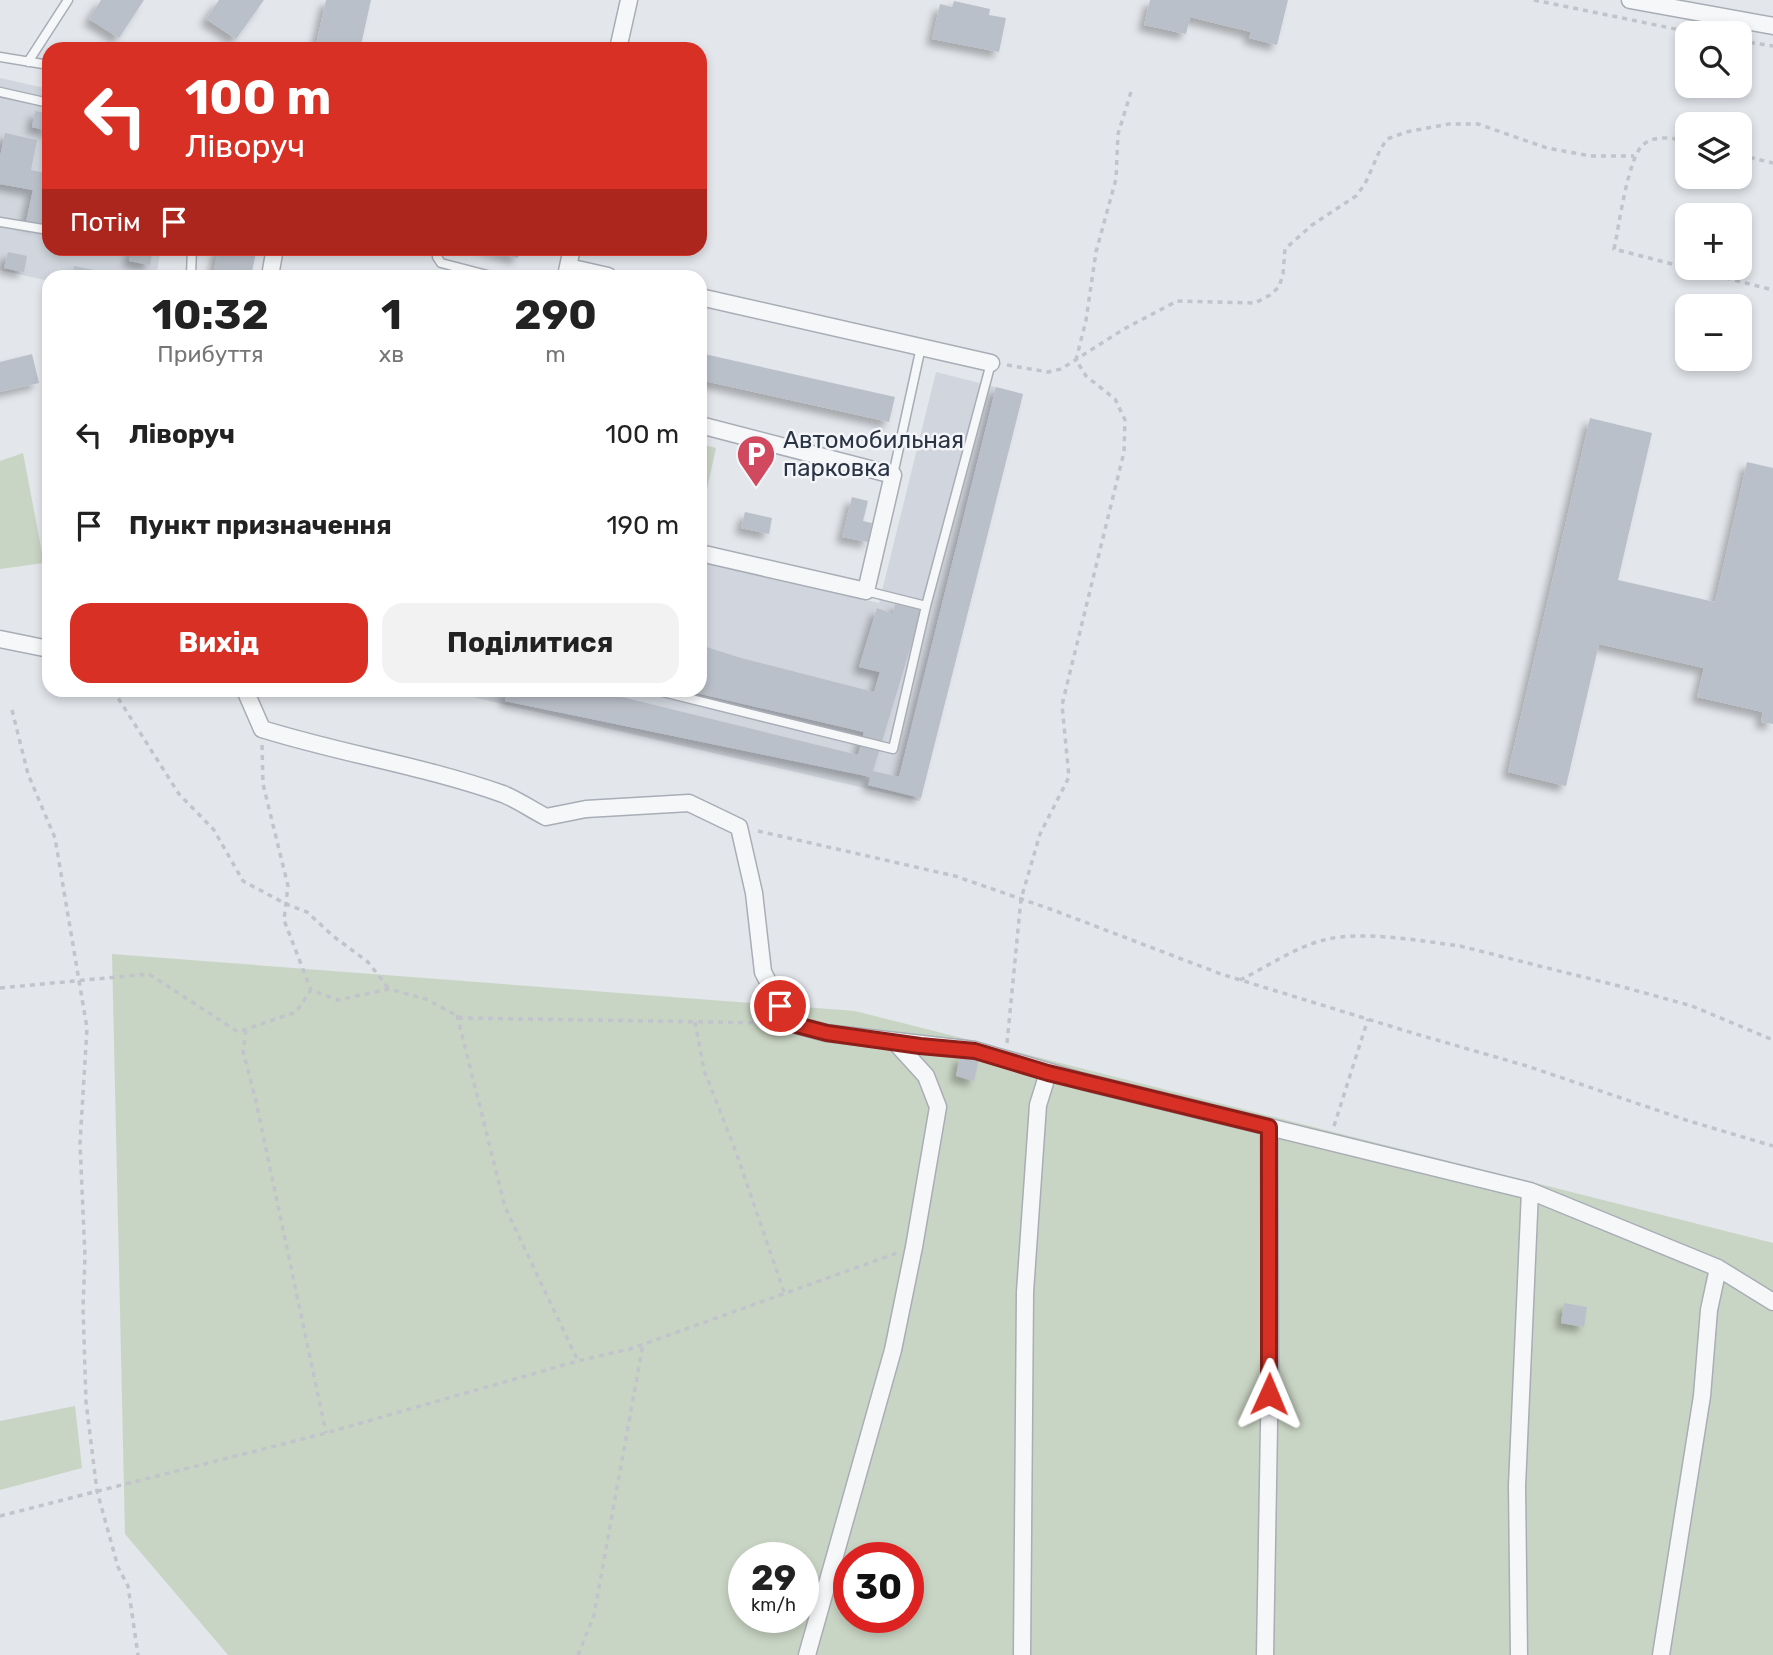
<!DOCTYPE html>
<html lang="uk">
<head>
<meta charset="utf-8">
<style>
	body { margin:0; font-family:Rubik,sans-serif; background:#f2f2f2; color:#222; height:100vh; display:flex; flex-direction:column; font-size:26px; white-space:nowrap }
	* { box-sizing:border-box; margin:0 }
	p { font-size:23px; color:#767676 }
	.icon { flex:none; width:38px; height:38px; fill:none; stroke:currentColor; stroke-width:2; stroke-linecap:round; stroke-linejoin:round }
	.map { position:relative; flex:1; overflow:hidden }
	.panel { position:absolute; left:42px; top:270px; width:665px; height:427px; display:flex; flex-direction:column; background:#fff; border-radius:21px; box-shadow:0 4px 10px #0003 }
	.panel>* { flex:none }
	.guide { position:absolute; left:42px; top:42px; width:665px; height:214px; border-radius:21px; box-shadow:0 4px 10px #0003; background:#d93025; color:#fff; overflow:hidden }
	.fabs { position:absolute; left:1675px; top:21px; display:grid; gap:14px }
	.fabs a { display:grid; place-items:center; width:77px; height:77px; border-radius:14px; background:#fff; box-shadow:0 4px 10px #0003; font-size:35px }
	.speed { position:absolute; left:728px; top:1542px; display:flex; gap:14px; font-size:35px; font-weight:700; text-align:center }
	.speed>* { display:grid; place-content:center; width:91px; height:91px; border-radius:50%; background:#fff; box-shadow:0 4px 10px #0003; line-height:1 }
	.speed small { font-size:18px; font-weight:400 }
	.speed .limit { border:10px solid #d22; background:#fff; color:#111 }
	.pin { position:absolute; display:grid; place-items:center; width:60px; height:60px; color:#fff; margin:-30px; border:4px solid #fff; border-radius:50%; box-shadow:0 2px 7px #0007 }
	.me { position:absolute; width:77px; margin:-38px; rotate:1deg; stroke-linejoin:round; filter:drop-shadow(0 0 5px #0008) }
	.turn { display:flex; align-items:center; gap:24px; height:147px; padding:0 28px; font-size:32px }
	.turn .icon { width:91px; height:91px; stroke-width:2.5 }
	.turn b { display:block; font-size:49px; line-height:60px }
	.then { display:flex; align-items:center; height:66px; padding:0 28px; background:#0003; gap:14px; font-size:26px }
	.eta { display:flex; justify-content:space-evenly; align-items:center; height:119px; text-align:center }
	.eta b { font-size:42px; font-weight:700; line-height:49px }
	.primary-button { display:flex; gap:14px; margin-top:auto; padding:14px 28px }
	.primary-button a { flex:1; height:80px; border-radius:21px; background:#d93025; color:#fff; font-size:28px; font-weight:700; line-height:80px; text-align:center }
	.primary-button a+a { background:#f2f2f2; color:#222 }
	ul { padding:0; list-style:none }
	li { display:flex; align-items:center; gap:21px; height:91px; padding:0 28px }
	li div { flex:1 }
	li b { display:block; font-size:26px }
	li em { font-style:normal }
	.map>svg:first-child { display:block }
</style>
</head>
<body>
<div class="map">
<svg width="1773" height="1655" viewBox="0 0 1773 1655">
	<defs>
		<filter id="shadow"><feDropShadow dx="-6" dy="6" stdDeviation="3.5" flood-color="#0004"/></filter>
	</defs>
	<rect width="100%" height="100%" fill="#e3e6eb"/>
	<path fill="#d1d5dd" d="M 0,78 L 49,89 L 49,248 L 161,249 L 156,276 L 49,276 L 49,281 L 0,270 Z
		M 936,372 L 1023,394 L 920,801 L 442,690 L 700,690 L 700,562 L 879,603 Z"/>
	<path fill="#c9d5c4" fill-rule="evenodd" d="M 700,444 L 716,448 L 707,489 L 700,487 Z
		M 23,453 L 44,563 L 0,569 L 0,461 Z
		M 112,954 L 855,1011 L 1773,1243 L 1773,1655 L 228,1655 L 125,1534 ZM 744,1558 L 803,1558 L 803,1617 L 744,1617 ZM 849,1558 L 908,1558 L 908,1617 L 849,1617 Z
		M 75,1406 L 82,1468 L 0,1490 L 0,1421 Z"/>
	<path fill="#bac0c9" filter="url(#shadow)" d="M 101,0 L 144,0 L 119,38 L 89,19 Z
		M 219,0 L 264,0 L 236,39 L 206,19 Z
		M 326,0 L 371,0 L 360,49 L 315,49 Z
		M 1150,0 L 1288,0 L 1277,45 L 1249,38 L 1251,32 L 1190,17 L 1186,34 L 1144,25 Z
		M 954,1 L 990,9 L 989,15 L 1006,18 L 999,52 L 932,39 L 940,4 L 952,7 Z
		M 35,111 L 49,114 L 49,131 L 32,127 Z
		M 5,133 L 37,140 L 31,170 L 49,174 L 49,226 L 26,222 L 33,190 L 0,184 L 0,157 Z
		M 132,248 L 153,248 L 150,265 L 129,261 Z
		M 218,248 L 257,248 L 251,276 L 213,276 Z
		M 479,248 L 520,248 L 518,258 Z
		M 8,252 L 27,256 L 24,272 L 4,268 Z
		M 74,266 L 94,270 L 92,276 L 72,276 Z
		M 700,353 L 895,397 L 889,422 L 700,380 Z
		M 32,354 L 39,383 L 0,392 L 0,362 Z
		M 996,387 L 1023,394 L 921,798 L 868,785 L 871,777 L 505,701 L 507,694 L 492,690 L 593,690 L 858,755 L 864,732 L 688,691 L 700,690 L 700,645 L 741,658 L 874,692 L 880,672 L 859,667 L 877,608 L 893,614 L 895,604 L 922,609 L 873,771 L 899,777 Z
		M 1590,418 L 1652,433 L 1618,580 L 1715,602 L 1747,462 L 1773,468 L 1773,724 L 1761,722 L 1763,712 L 1697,697 L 1704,668 L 1599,644 L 1566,786 L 1508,772 Z
		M 852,497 L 868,501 L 863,521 L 872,523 L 868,542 L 842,537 Z
		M 745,512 L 772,518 L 769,534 L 741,528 Z
		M 960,1055 L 979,1059 L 974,1081 L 956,1076 Z
		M 1564,1303 L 1587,1307 L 1584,1327 L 1561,1323 Z"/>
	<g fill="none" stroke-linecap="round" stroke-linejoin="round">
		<g stroke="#a8adb6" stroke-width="11">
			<path id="service" d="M 0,57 L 49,65
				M 28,62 L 68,0
				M 0,92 L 49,103
				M 0,222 L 49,230
				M 440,248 L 437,257 L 441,263 L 491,276
				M 191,276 L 192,248
				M 893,475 L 921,347
				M 866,591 L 926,606
				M 655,690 L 893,749 L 926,606 L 991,363"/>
		</g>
		<g stroke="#a8adb6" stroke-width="19">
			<path id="minor" d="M 1630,0 L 1773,26
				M 618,49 L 629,0
				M 568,267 L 608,276
				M 270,276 L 275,248
				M 566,276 L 572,248
				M 700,297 L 991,363
				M 700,425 L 893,475 L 866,591 L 700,553
				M 0,639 L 49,649
				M 245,690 L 262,729 C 342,754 424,766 503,794 C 518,800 532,810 546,817 L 586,809 L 689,803 L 739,827 L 754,893 L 763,972 L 789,1023 L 826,1033 L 975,1050 L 1081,1081 L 1530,1191 L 1718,1268 L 1773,1302
				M 807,1655 L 893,1350 L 914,1247 L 938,1107 L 926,1076 L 896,1043
				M 1022,1655 L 1025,1292 L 1038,1105 L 1048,1073
				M 1265,1655 L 1270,1368 L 1269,1127
				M 1519,1655 L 1517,1486 L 1530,1191
				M 1661,1655 L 1702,1396 L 1709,1310 L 1718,1268"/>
		</g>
		<path stroke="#c1c4ca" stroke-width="3.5" stroke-dasharray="5 5" stroke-linecap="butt" d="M 1534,0 L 1695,33
			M 1740,41 L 1773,46
			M 1687,141 C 1674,138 1655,135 1644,144 C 1628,155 1619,227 1614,249 L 1773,290
			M 1740,155 L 1773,163
			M 1007,365 L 1048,372 L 1061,369 L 1124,329 L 1177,301 L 1255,303 L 1270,295 L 1279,287 L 1283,274 L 1285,249 L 1312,225 L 1356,196 L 1365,184 L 1380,150 L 1387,139 L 1406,132 L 1449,124 L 1478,124 L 1547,148 L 1591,156 L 1634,156
			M 113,690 L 179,794 L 214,830 L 243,881 L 286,904 L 307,912 L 333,936 L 368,962 L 389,989
			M 12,710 L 28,774 L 55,838 L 87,1028 L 80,1143 L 85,1257 L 83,1307 L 86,1402 L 97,1491 L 118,1567 L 128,1586 L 138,1655
			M 262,745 L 263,784 L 288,886 L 284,920 L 311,990
			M 758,831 L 955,876 L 1053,910 L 1221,974 L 1416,1034 L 1527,1066 L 1689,1121 L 1773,1146
			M 1240,980 C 1267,967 1295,947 1324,940 C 1360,930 1422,941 1460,946 L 1623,987 L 1692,1006 L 1773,1040
			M 0,988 L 149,974 L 238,1032 L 296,1012 L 311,990 L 338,1000 L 389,989 L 426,999 L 461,1018 L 771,1023
			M 457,1015 L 505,1207 L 578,1361
			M 695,1022 L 704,1070 L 736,1152 L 784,1292
			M 246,1030 L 243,1051 L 255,1097 L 326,1433
			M 1007,1043 L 1021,899 L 1040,834 L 1069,777 L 1062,705 L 1124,452 L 1125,420 L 1115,399 L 1086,376 L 1076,360 L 1086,320 L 1096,252 L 1116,179 L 1118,134 L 1131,92
			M 1334,1126 L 1368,1019
			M 0,1516 L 326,1433 L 578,1361 L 630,1349 L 897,1253
			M 578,1655 L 594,1615 L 643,1344"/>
		<use href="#service" stroke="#f6f7f9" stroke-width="8"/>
		<use href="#minor" stroke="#f6f7f9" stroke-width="16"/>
	</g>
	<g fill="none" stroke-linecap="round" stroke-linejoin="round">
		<g stroke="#8d1f18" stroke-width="18">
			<path id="route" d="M 780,1006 L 789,1023 L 827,1033 L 920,1046 L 975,1051 L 1048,1073 L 1269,1127 L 1269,1394"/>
		</g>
		<use href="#route" stroke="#d93025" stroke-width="12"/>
	</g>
	<defs>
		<g id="parking-pin" transform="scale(2.0125)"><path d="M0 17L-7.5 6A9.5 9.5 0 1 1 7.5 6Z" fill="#d0495e" stroke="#f3f5f8"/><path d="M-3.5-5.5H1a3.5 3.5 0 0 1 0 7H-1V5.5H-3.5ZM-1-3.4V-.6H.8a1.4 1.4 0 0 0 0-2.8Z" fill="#fff"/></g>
	</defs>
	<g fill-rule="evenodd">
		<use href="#parking-pin" x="756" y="454"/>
	</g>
	<g text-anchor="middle" stroke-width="5" stroke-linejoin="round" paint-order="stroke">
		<g font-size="24" fill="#2b3444" stroke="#f3f5f8" text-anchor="start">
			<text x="783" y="448">Автомобильная<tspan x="783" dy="28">парковка</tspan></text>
		</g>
	</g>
</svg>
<div class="fabs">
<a><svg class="icon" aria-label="search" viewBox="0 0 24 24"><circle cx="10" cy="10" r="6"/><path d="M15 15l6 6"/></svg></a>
<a><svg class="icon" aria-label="layers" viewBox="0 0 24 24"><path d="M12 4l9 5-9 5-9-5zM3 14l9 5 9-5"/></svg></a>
<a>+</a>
<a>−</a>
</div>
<div class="speed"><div>29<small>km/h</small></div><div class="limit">30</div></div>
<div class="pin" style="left:780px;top:1006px;background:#d93025"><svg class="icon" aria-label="arrive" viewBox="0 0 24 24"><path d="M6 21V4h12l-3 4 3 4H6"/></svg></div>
<svg class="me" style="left:1269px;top:1394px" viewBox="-20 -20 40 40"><path d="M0-17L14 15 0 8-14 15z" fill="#d93025" stroke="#fff" stroke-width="4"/></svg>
<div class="guide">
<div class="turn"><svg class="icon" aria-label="left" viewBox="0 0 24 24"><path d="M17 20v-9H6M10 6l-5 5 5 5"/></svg><div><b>100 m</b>Ліворуч</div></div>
<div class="then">Потім<svg class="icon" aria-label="arrive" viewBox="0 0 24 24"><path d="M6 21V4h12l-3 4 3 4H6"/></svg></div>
</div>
<section class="panel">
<div class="eta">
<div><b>10:32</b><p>Прибуття</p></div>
<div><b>1</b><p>хв</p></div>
<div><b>290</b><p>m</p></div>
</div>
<ul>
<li><svg class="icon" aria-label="left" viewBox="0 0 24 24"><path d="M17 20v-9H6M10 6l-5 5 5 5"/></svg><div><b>Ліворуч</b></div><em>100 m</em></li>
<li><svg class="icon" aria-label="arrive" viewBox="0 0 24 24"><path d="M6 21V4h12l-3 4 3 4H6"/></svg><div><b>Пункт призначення</b></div><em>190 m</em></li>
</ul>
<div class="primary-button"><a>Вихід</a><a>Поділитися</a></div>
</section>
</div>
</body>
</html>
